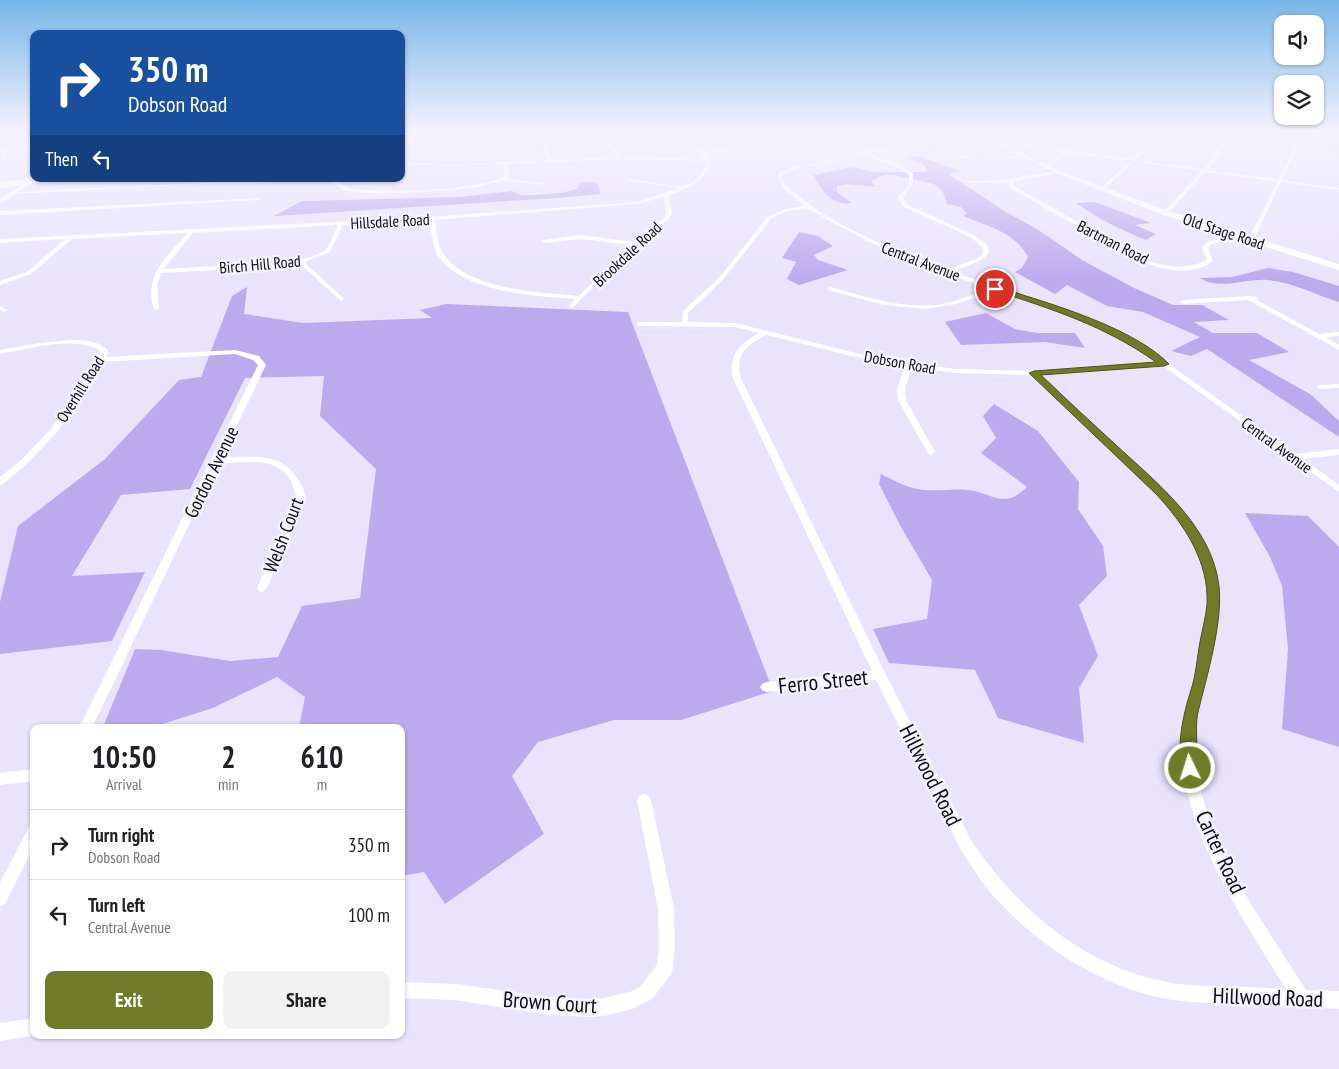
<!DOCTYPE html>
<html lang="en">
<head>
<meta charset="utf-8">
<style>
	body { margin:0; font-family:"PT Sans Narrow",sans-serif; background:#f2f2f2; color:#202124; height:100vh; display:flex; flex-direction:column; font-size:19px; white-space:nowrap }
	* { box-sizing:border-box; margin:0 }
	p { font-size:16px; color:#757577 }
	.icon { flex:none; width:28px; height:28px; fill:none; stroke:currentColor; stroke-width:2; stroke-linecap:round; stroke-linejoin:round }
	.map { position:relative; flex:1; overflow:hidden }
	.details { position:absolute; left:30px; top:724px; width:375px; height:315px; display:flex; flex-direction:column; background:#fff; border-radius:10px; box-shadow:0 1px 4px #0004 }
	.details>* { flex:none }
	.banner { position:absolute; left:30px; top:30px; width:375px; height:152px; border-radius:10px; box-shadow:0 1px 4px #0004; background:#1a4fa0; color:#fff; overflow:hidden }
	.controls { position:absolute; left:1274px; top:15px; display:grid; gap:10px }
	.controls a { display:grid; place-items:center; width:50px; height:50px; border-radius:10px; background:#fff; box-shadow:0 1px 4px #0004; font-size:25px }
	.pin { position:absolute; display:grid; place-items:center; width:42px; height:42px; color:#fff; margin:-21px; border:2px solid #fff; border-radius:50%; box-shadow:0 1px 5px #0007 }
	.me { position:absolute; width:55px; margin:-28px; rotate:356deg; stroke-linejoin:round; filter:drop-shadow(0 0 4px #0008) }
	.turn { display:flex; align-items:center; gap:18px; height:105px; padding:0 15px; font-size:22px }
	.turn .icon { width:65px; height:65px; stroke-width:2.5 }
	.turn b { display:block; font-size:35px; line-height:42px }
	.then { display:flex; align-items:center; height:48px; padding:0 15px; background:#0003; gap:10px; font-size:19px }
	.eta { display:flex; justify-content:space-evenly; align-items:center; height:85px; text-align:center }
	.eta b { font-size:30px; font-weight:700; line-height:35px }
	.primary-button { display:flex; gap:10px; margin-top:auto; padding:10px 15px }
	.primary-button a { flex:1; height:58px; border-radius:10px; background:#707b27; color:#fff; font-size:20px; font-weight:700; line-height:58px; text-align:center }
	.primary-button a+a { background:#f2f2f2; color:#202124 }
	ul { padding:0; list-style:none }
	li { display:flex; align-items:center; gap:15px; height:70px; padding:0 15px; border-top:1px solid #e0e0e0 }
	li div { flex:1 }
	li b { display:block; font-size:19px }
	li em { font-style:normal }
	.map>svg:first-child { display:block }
</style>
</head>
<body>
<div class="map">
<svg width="1339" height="1069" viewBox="0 0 1339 1069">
	<rect width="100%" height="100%" fill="#e9e3fe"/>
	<path fill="#bcaaee" d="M 918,156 L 961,171 L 948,174 L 1006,212 L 1037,229 L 1082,260 L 1132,287 L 1173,305 L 1202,305 L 1229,320 L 1194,322 L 1213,333 L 1257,333 L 1289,352 L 1249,360 L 1310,394 L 1339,421 L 1339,437 L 1207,349 L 1191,356 L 1171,351 L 1200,337 L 1143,312 L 1107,306 L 1067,285 L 1055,294 L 1015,272 L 1022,268 L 1028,257 C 1014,231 988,227 963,216 L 967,213 L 961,207 L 947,204 L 943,192 L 934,184 L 893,175 L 884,175 L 871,181 L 876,187 L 846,184 L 837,186 L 837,192 L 852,203 C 832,206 822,192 814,175 L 852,167 L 875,172 L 927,172 L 926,166 L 909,158 Z
		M 581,182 L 594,182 L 599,186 L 600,194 L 557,198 L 274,216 L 302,201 L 460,197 L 512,191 L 521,195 L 537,195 L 561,193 L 577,189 Z
		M 1095,202 L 1151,223 L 1135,225 L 1156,234 L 1146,240 C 1121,230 1097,218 1076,203 Z
		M 799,232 L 818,236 L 833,246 L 814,255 L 818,260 L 848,270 L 799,285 L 787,279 L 796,262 L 782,258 Z
		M 1268,268 L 1293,272 L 1339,286 L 1339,302 C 1316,295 1292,282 1268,280 C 1246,278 1219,291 1200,278 L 1232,277 Z
		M 247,287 L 244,314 L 303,323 L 432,318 L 420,310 L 446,304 L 628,312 L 773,691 L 681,720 L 614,720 L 538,742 L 512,776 L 544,834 L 445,904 L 424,872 L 401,876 L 401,728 L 299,727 L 305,697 L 277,677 L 213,708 L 153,727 L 103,727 L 135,649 L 161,650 L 230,661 L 278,657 L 302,606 L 360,598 L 376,469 L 320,416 L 324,376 L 245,378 L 190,489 L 121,495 L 72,576 L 145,572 L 112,641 L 0,654 L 0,602 L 18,526 L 105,459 L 179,380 L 201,377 L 232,296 Z
		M 986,313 L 1015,329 L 1037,333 L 1075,333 L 1085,348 L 1045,342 L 961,345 L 945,322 Z
		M 994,404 L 1038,431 L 1079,482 L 1078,509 L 1103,546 L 1107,576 L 1079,605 L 1098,656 L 1079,688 L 1084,743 L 998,718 L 975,670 L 889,663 L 873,629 L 927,619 L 932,580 L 901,527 L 879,484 L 881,474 C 891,479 902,485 913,488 C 931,493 949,488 967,490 C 993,492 1002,511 1027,487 L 981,453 L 996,438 L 983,416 Z
		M 1245,513 L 1308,516 L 1339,547 L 1339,747 L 1282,729 L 1288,649 L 1282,586 L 1270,557 Z"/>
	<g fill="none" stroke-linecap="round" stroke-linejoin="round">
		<path fill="#fff" fill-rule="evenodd" d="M 531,131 L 535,131 L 536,140 L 544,145 L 551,160 L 616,157 L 601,131 L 605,131 L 620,157 L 705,159 L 697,149 L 663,131 L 668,131 L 683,139 L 722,131 L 709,137 L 687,140 L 704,151 L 773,146 L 810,137 L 792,131 C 800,131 806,134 813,135 C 820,136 829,131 838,131 L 773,148 L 706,153 L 711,161 C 707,182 686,189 668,196 L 672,212 L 669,219 L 637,245 L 572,308 L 569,306 L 575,299 C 536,296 459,292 437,254 C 432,244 431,231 430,220 L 343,225 L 330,252 L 304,262 L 343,298 L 344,299 L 341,301 L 299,263 L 290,266 L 161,273 L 157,285 L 159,309 L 154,310 C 143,275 167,257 187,233 L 72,239 L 31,274 L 0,285 L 0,281 L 27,272 L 65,239 L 0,243 L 0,239 L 411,218 L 637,202 L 678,188 L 630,181 L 628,179 C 642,179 673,188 683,186 C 695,183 705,172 707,161 L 620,159 L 508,164 L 509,174 L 508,179 L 547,184 L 545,185 L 502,181 L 477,187 L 455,190 L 406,193 L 365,193 L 343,190 L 326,179 C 335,178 344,188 354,189 C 394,193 467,191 504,177 L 503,164 L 456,166 L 401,164 L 401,162 L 456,164 L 547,160 L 541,147 L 533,141 L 451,145 L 449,144 L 532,139 ZM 664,197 L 666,212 L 665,217 L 634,242 L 581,235 L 542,240 L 541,241 L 544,243 L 581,239 L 631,245 L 579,296 C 540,292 466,290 443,253 C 437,244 437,231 435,220 L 637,204 ZM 338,225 L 326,250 L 311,257 L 290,262 L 164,269 L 193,233 Z
			M 891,131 C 917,131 936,149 960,155 C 980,161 1004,157 1025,156 L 1027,157 L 983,160 L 961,158 L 935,147 L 866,153 L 896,163 L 913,173 L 913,185 L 903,197 L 906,204 L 976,236 L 987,245 L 989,253 L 982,260 L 953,272 L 1078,314 L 1136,341 L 1296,454 L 1339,449 L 1339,455 L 1303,459 L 1339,485 L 1339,492 L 1163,366 L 1040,375 C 1066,399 1092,423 1118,447 C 1154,480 1193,513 1210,560 C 1225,600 1215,647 1205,687 C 1202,700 1196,712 1195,727 C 1188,822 1258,914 1306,990 L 1339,991 L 1339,1009 C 1304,1007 1269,1005 1233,1004 C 1213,1003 1193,1003 1173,1000 C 1107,989 1045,951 1000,903 C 985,888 974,870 962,852 L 876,680 L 766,692 L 762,690 L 760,687 L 762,684 L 766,682 L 872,671 L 732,376 C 729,354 741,343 759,333 L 735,327 L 639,326 L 636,324 L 639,322 L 682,322 L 683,311 L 719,278 L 767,217 L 785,209 L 805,206 L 787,192 L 777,178 L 779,173 L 792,167 L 820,163 L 870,150 L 931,145 L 920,140 ZM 862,154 L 892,165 L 909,175 L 909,185 L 898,197 L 902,206 L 972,238 L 982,247 L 983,253 L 978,258 L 947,270 C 896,249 816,222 781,178 L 783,175 L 795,169 L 820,165 ZM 808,209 L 869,242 L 945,273 L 990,289 C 974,294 958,301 942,304 C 904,310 866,297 830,287 L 827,289 L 828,290 L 884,305 L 926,309 L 956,304 L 997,291 L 1074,316 L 1132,343 L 1157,362 L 1036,371 L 955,369 L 872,357 L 735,323 L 688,322 L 688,313 L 723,280 L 771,219 L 788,211 ZM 767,335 L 872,361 L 905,366 L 897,389 L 898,400 L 927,452 L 931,455 L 935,452 L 906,400 L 905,389 L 912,367 L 955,373 L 1032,375 C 1058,400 1085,425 1111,450 C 1145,482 1185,515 1200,561 C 1213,601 1203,648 1193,687 C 1189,701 1184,713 1182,727 C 1174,820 1240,914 1286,989 C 1267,988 1248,987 1229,986 C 1210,986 1191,986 1172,983 C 1086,968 1020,912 972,842 L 886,675 L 740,376 C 736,353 747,345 767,335 Z
			M 1020,131 L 1025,131 L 1010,142 L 1066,150 L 1091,131 L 1096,131 L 1070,151 L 1132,159 L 1161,131 L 1166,131 L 1136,160 L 1204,169 L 1231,131 L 1235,131 L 1208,170 L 1278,179 L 1299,139 L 1301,140 L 1282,180 L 1339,188 L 1339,190 L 1281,182 L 1254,240 L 1251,242 L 1248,240 L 1277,182 L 1206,172 L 1166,215 L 1164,212 L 1201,171 L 1134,162 L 1103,190 L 1101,188 L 1130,161 L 1068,153 L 1048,168 L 1044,168 L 1044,166 L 1063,152 L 997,144 L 1005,142 Z
			M 34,133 L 34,135 L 0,139 L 0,137 Z
			M 34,146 L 34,148 L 5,152 L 7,156 L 0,161 L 0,158 L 3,156 L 0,150 Z
			M 1060,171 L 1058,173 L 1015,181 L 1013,184 L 1016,187 C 1039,200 1063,214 1086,227 C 1121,247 1165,281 1207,260 L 1202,248 L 1206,243 L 1236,234 L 1239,236 L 1210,245 L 1208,248 L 1213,261 C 1175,290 1112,247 1079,227 C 1057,215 1035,202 1012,189 L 1009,184 L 1010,182 L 966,183 L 964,182 L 1013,179 L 1022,176 Z
			M 286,179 L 303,179 L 247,184 L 179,185 L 14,194 L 12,193 L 14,192 Z
			M 260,198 L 258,200 L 0,215 L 0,211 Z
			M 1249,296 L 1257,297 L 1257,300 L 1319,334 L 1339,332 L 1339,336 L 1325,337 L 1339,345 L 1339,350 L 1248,300 L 1183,304 L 1180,302 L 1183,300 Z
			M 0,306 L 8,310 L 5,312 L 0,310 Z
			M 70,340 C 84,340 97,340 108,350 L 108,354 L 105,357 L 235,350 L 259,356 L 266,365 L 221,458 C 262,456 289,451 306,496 L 267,588 L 262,592 L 258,590 L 257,588 L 296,496 C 295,491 293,486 291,481 C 277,455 242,462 218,464 L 92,728 L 79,728 L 258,365 L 253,360 L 235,354 L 102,362 L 82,389 L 58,431 L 26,465 L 3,484 L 0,485 L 0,477 L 20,461 L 52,428 L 74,389 L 100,354 L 100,351 C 76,335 27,349 0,354 L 0,350 L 39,343 Z
			M 1339,384 L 1339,388 L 1320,389 L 1316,387 L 1320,385 Z
			M 34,769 L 34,781 L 0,785 L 0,773 Z
			M 644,794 L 649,796 L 651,800 L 674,909 L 675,947 L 673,968 L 671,974 L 652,999 L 632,1009 L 603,1016 L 591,1017 L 550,1015 L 455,1000 L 401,998 L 401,982 L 455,984 L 550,997 L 591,999 L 603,998 L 630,992 L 640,987 L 657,965 L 659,947 L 658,909 L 637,800 L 639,796 Z
			M 34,825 L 34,846 L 5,904 L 0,906 L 0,883 L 29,827 Z
			M 34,1018 L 34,1035 L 36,1035 L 0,1041 L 0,1023 Z"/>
		<path fill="#fff" fill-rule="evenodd" d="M 969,131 L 978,131 L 1060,171 L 1169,211 L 1339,264 L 1339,270 L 1163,215 L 1056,173 Z
			M 1224,131 L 1245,131 L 1339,143 L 1339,147 Z
			M 34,177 L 34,179 L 37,179 L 36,180 L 0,204 L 0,199 Z"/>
		<path fill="#fff" fill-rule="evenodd" d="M 34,178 L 49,179 L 45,182 L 0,188 L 0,182 Z"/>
		<path stroke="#807b90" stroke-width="2" stroke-dasharray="1 2.5" stroke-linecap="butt" d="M 1306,131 L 1339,136"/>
	</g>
	<linearGradient id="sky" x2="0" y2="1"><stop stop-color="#77b6e7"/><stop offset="0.47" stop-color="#f5f2ff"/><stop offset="1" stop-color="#f5f2ff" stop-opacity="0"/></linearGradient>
	<rect width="1339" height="281" fill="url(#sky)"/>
	<path fill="#707b27" stroke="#495019" d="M 993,287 C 1003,286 1016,293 1026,296 C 1068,309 1138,332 1169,364 L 1164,366 L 1041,375 C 1066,399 1091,422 1116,445 C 1157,483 1212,526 1219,586 C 1223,622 1207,676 1198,712 C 1194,728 1200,763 1195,772 L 1190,774 L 1185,772 C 1174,751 1184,712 1191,690 C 1196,675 1197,658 1200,642 C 1202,630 1206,617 1207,604 C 1209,561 1184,524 1156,494 L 1029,373 L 1034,371 L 1156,362 C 1105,326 1052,309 993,290 Z"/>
	<g text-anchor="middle" stroke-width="5" stroke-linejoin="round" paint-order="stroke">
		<g font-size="16" fill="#0f0a19" stroke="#f5f3fc">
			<text transform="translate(390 221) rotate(-3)" y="6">Hillsdale Road</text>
			<text transform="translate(1224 231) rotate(18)" y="6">Old Stage Road</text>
			<text transform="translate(1113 242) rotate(27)" y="6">Bartman Road</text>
			<text transform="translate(627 254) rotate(-43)" y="6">Brookdale Road</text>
			<text transform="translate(921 261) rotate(21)" y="6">Central Avenue</text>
			<text transform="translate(260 264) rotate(-5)" y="6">Birch Hill Road</text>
			<text transform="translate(900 362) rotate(10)" y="6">Dobson Road</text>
			<text transform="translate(80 389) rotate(-58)" y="6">Overhill Road</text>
			<text transform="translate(1277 445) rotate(36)" y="6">Central Avenue</text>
		</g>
		<g font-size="19" fill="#0f0a19" stroke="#f5f3fc">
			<text transform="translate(211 472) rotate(-64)" y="7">Gordon Avenue</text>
			<text transform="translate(283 535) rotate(-69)" y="7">Welsh Court</text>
		</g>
		<g font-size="22" fill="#0f0a19" stroke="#f5f3fc">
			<text transform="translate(823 681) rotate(-6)" y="8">Ferro Street</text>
			<text transform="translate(931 775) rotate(63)" y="8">Hillwood Road</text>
			<text transform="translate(1221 852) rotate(65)" y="8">Carter Road</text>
			<text transform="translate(1268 997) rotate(2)" y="8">Hillwood Road</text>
			<text transform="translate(550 1002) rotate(4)" y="8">Brown Court</text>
		</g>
	</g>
</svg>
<div class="controls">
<a><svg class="icon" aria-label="sound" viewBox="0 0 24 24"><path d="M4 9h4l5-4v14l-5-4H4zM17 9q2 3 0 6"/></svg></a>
<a><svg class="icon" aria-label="layers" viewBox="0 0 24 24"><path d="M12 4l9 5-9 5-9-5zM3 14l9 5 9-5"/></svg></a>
</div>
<div class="pin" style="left:995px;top:289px;background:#d93025"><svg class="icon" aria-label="arrive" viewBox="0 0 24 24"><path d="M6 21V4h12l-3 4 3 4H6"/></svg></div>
<svg class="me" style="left:1190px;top:768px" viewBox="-20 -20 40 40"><circle r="17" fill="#707b27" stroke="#fff" stroke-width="3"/><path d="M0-11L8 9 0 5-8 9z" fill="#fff"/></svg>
<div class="banner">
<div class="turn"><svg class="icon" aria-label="right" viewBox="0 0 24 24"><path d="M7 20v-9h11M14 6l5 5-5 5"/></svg><div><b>350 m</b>Dobson Road</div></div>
<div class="then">Then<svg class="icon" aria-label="left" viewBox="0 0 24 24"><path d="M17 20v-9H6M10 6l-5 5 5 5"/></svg></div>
</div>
<section class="details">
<div class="eta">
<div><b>10:50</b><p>Arrival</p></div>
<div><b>2</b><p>min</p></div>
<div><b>610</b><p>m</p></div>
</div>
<ul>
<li><svg class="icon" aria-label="right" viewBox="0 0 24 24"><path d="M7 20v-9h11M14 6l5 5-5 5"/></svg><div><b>Turn right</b><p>Dobson Road</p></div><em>350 m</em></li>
<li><svg class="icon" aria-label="left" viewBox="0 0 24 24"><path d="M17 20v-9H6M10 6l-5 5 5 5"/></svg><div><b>Turn left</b><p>Central Avenue</p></div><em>100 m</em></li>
</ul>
<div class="primary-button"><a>Exit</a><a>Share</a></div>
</section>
</div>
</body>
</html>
